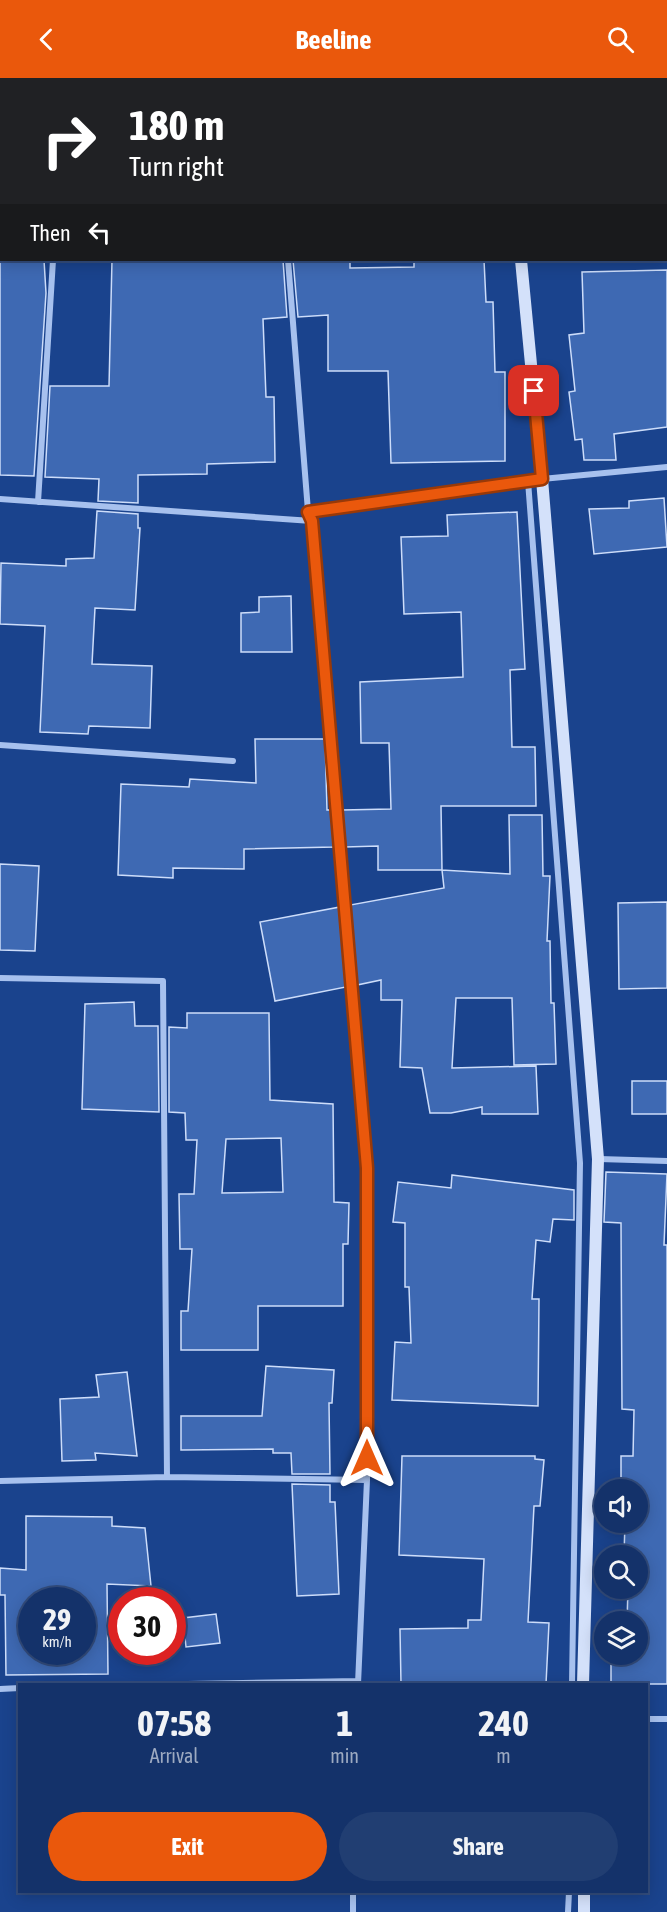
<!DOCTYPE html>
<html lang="en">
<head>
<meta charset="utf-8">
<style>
	body { margin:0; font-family:"Asap Condensed",sans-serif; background:#213e72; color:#f1f3f6; height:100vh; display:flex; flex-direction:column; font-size:22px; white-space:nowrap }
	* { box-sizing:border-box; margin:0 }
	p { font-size:20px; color:#9daac1 }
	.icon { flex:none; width:33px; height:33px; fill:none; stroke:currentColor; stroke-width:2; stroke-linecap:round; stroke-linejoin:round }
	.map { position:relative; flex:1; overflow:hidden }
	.drawer { position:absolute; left:18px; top:1605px; width:630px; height:210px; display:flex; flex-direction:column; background:#14326a; border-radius:0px; box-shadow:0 3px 15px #0003,0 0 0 2px #334d7e }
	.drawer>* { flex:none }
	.hud { position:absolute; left:0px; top:0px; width:668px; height:183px; box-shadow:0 3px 15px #0003,0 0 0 2px #334d7e; background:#202124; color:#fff; overflow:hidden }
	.buttons { position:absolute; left:594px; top:1401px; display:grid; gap:12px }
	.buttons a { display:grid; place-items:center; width:54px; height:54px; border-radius:50%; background:#14326a; box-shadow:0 3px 15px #0003,0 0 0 2px #334d7e; font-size:30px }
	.speed { position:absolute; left:18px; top:1509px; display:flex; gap:12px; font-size:30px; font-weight:700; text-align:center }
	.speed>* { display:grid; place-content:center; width:78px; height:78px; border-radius:50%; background:#14326a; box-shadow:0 3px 15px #0003,0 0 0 2px #334d7e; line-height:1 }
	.speed small { font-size:15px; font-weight:400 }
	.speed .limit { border:9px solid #d22; background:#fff; color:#111 }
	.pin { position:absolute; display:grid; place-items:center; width:51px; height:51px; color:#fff; margin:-26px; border-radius:12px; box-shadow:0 3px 9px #0006 }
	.me { position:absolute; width:66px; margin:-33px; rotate:0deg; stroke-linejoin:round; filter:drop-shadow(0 0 4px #0008) }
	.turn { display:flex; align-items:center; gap:21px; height:126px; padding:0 30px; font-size:27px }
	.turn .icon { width:78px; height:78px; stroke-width:2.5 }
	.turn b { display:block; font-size:42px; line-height:51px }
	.then { display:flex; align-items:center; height:57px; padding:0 30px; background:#0003; gap:12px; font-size:22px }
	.eta { display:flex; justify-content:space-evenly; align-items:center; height:102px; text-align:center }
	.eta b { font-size:36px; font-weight:700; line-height:42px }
	.button { display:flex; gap:12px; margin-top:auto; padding:12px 30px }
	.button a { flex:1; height:69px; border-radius:36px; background:#ea580c; color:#fff; font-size:24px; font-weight:700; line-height:69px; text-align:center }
	.button a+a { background:#213e72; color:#f1f3f6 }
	header { display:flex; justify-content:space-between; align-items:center; height:78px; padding:0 30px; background:#ea580c; color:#fff; font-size:27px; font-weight:700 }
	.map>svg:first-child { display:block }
</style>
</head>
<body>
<header><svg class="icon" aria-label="back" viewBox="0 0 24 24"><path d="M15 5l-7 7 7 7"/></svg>Beeline<svg class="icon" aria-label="search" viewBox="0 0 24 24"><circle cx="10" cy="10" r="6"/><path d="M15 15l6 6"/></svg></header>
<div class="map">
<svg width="667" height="1834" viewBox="0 0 667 1834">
	<rect width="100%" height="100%" fill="#1a438d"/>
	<path fill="#3e69b3" stroke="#cdddfa" stroke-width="1.5" fill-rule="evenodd" d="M 0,182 L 44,182 L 46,215 L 34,398 L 0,397 Z
		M 112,182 L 283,182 L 287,239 L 263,241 L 266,319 L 274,319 L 275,384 L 207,386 L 207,396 L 138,397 L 138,425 L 98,423 L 99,401 L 45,399 L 50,308 L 109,308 Z
		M 293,182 L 350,182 L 350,190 L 414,189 L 414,182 L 484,182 L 486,224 L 493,224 L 495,294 L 505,294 L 505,383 L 391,385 L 388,293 L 328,293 L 328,237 L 298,239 Z
		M 667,192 L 667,349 L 614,356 L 616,382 L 584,382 L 582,361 L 575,362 L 569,314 L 575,313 L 569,257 L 584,255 L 582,194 Z
		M 664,420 L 667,469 L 594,476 L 589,431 L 629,430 L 629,423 Z
		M 97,433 L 138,436 L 138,450 L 140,450 L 135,532 L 95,530 L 92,586 L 152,588 L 150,650 L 89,648 L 88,656 L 40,654 L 45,548 L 0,546 L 1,485 L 66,488 L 66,481 L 94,480 Z
		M 517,434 L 525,591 L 510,592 L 512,669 L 535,669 L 536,728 L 441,728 L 442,792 L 378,792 L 378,768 L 345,769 L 342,732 L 391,731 L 389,665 L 361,665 L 360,604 L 463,599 L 461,534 L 404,536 L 401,459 L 448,458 L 447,437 Z
		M 291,518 L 292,574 L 241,574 L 241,535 L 259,534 L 259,519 Z
		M 255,661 L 325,661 L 327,732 L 331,732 L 334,769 L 244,771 L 244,791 L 173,790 L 173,800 L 118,797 L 121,706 L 189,709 L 190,701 L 256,705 Z
		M 509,737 L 542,737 L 543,798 L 550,798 L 547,863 L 550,863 L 551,925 L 554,925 L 556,986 L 514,987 L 512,920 L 456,920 L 452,990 L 536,988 L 538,1036 L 482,1036 L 482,1029 L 451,1035 L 430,1035 L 422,990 L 400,989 L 402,922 L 381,922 L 381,902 L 357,907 L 350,827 L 444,810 L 442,792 L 510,796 Z
		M 0,786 L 39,788 L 35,873 L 0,872 Z
		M 667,824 L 667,910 L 619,911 L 618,825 Z
		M 340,829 L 346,909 L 275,923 L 260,844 Z
		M 134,924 L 135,948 L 158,948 L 159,1034 L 82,1031 L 85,926 Z
		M 187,935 L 269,935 L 270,1022 L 333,1026 L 334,1124 L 349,1125 L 348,1166 L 343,1166 L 343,1228 L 258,1228 L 258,1272 L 181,1272 L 181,1233 L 188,1233 L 192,1171 L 180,1171 L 179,1116 L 194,1116 L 197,1062 L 186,1062 L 185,1035 L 169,1034 L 169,949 L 187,950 ZM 281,1060 L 283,1114 L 222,1115 L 226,1061 Z
		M 632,1003 L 667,1003 L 667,1036 L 632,1036 Z
		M 606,1094 L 667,1096 L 664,1167 L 667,1167 L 667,1606 L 611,1606 L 611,1576 L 638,1576 L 638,1544 L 627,1544 L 628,1510 L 638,1510 L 638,1478 L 624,1478 L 625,1444 L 638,1444 L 638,1412 L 621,1412 L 621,1378 L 633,1378 L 634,1332 L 622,1331 L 621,1145 L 604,1144 Z
		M 452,1097 L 574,1112 L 574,1142 L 553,1141 L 550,1164 L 536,1162 L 532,1221 L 539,1221 L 538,1328 L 392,1322 L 395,1264 L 411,1265 L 409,1209 L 405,1209 L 405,1145 L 393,1144 L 398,1104 L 451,1110 Z
		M 266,1288 L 334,1292 L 332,1325 L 329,1325 L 330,1396 L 292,1396 L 291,1375 L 273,1375 L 273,1371 L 181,1372 L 181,1338 L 262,1338 Z
		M 127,1294 L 137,1378 L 95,1375 L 96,1382 L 62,1383 L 60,1321 L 99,1319 L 96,1297 Z
		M 402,1378 L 535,1378 L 535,1381 L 544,1382 L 540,1428 L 534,1428 L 528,1544 L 549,1545 L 546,1606 L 401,1606 L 400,1551 L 468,1550 L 468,1542 L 481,1542 L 484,1481 L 399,1477 Z
		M 292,1406 L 330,1407 L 330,1424 L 335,1424 L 339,1516 L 297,1518 Z
		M 26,1438 L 112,1439 L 112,1448 L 145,1450 L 151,1508 L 107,1506 L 108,1596 L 6,1597 L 5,1517 L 0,1517 L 0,1490 L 26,1492 ZM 32,1522 L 82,1522 L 82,1574 L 32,1574 Z
		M 216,1536 L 220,1565 L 186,1569 L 183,1540 Z"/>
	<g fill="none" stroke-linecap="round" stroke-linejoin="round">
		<path stroke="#a7c1ee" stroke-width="6" d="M 274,0 L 274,2
			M 65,2 L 65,0
			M 288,182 L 308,433
			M 528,403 L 580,1085 L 572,1606
			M 0,421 L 312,443
			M 38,424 L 53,182
			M 0,667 L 233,683
			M 0,900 L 163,903 L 167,1399
			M 599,1081 L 667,1083
			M 0,1403 L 167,1399 L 367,1402
			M 188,1606 L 358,1603
			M 358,1606 L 367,1402 L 367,1090 L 312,443 L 308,433 L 542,401 L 667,389
			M 0,1611 L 20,1610
			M 646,1641 L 667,1641
			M 353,1834 L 353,1814
			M 568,1834 L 569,1814"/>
		<path stroke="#d4e1fa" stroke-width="12" d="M 504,0 L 504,2
			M 521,182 L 542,401 L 598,1081 L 583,1606
			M 584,1814 L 584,1834"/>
	</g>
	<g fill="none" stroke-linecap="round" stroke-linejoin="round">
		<g stroke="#983908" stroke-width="15">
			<path id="route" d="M 367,1380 L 367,1090 L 312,443 L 308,434 L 542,401 L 534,313"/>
		</g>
		<use href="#route" stroke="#ea580c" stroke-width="10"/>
	</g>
</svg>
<div class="buttons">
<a><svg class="icon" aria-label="sound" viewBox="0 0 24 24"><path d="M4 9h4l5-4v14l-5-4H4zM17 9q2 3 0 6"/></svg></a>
<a><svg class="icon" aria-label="search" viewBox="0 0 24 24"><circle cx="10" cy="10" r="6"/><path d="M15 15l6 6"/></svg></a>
<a><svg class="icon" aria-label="layers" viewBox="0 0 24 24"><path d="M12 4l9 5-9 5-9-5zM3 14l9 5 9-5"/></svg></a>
</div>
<div class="speed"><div>29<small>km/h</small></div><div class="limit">30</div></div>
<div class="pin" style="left:534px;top:313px;background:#d93025"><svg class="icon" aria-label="arrive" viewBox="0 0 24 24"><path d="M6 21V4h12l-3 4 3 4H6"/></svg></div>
<svg class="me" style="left:367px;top:1380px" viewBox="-20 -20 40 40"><path d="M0-17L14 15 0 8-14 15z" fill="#ea580c" stroke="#fff" stroke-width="4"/></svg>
<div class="hud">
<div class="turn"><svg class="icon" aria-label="right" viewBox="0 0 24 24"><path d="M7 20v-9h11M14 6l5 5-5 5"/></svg><div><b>180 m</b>Turn right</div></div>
<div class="then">Then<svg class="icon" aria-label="left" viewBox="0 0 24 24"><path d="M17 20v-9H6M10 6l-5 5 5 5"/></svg></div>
</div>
<section class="drawer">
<div class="eta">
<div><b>07:58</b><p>Arrival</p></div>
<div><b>1</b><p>min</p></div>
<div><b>240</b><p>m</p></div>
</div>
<div class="button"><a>Exit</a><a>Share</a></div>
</section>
</div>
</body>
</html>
